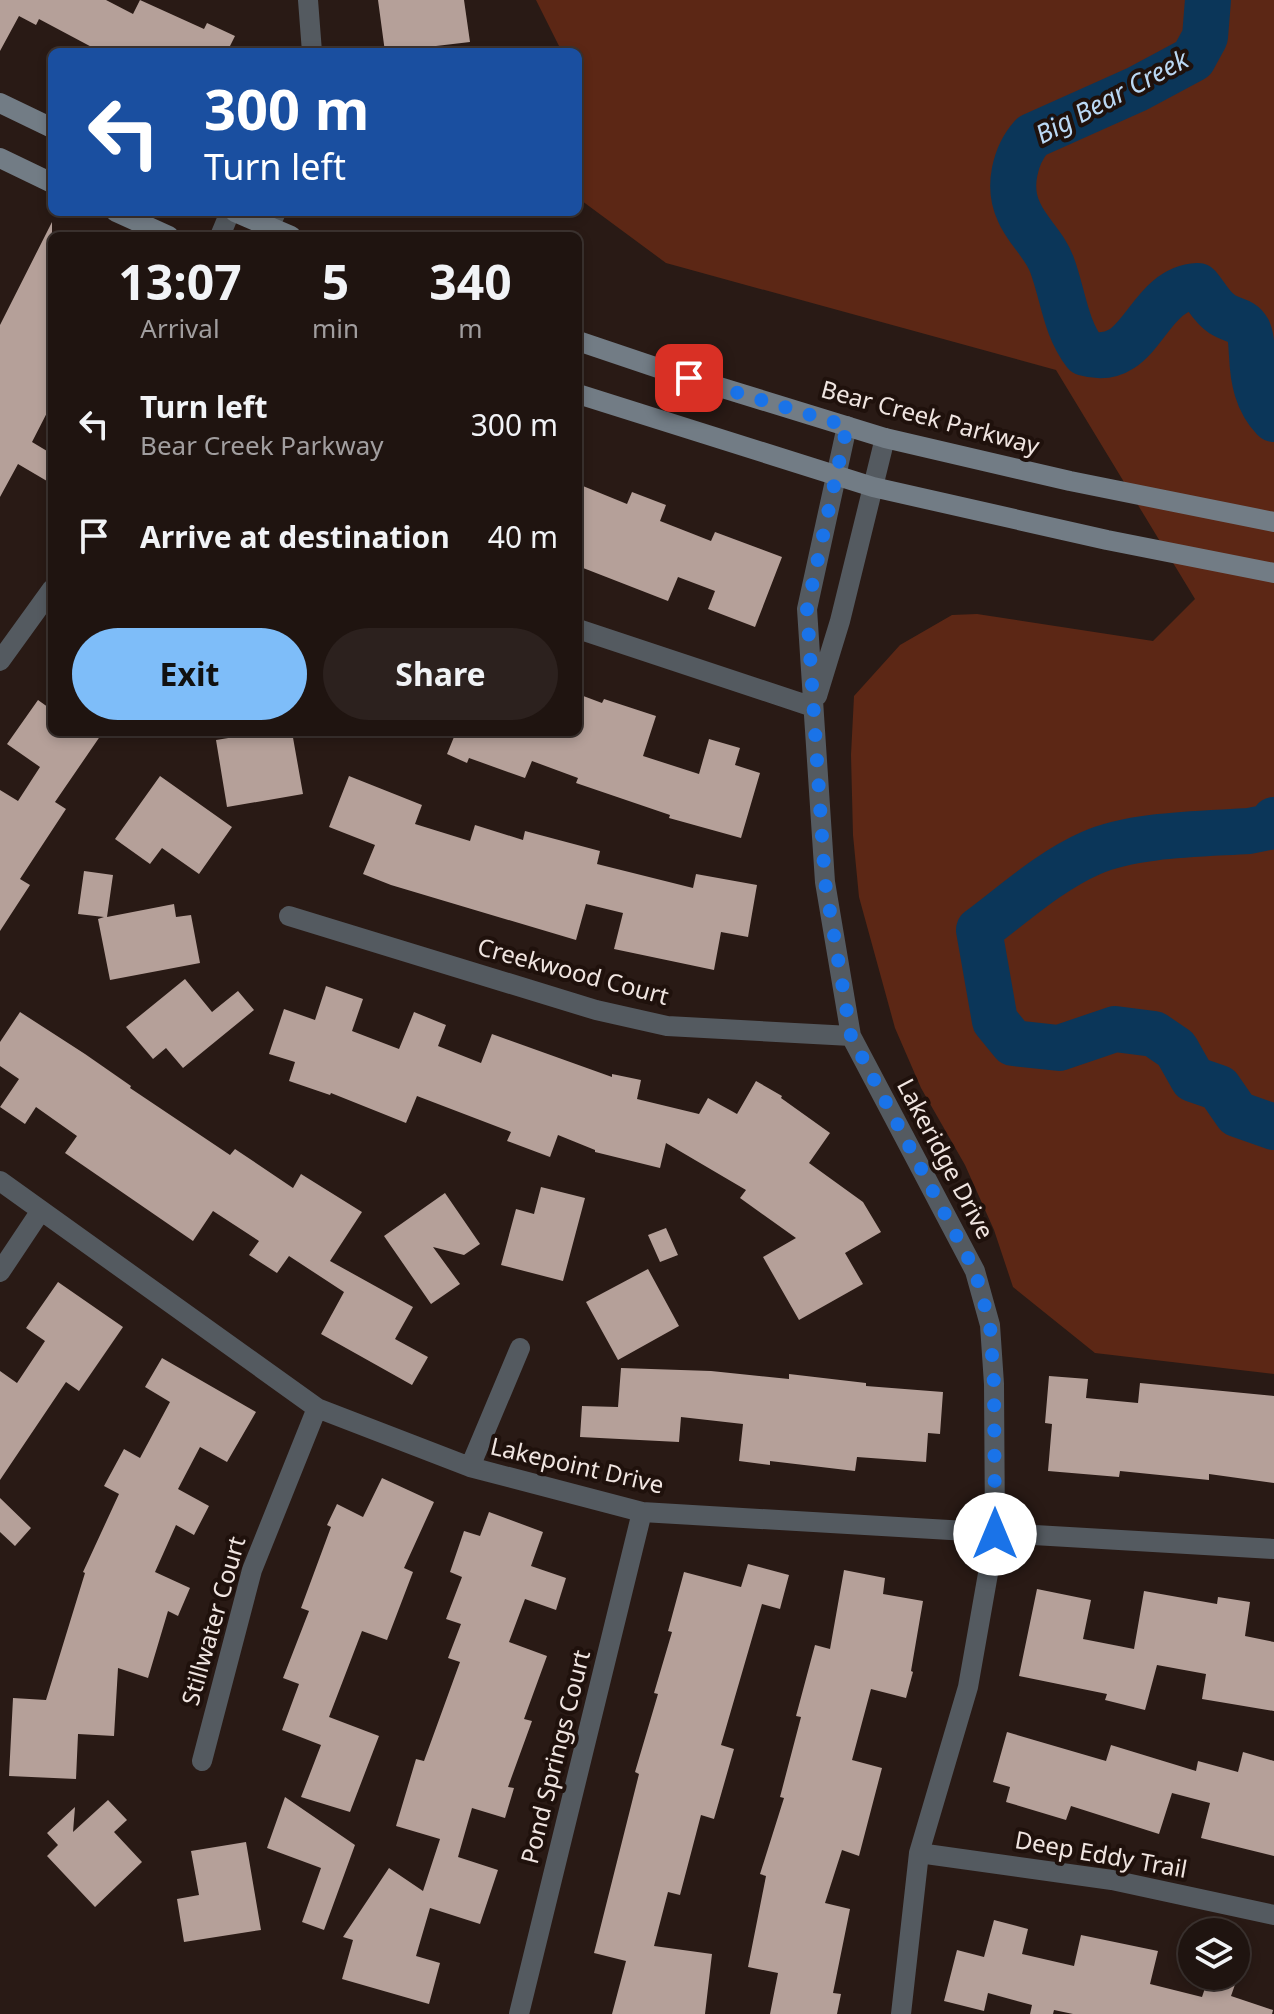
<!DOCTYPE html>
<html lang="en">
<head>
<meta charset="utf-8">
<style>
	body { margin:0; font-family:"Noto Sans",sans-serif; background:#2c211e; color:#f1f3f6; height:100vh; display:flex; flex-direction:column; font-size:30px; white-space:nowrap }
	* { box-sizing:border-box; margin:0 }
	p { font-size:26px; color:#a19e9f }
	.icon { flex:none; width:44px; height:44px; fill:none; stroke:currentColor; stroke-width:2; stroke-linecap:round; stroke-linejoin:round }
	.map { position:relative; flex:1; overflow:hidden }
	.side { position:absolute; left:48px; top:232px; width:534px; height:504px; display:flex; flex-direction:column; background:#1f1410; border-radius:12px; box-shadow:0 4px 12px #0003,0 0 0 2px #3c3330 }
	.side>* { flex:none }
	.banner { position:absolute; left:48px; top:48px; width:534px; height:168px; border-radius:12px; box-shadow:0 4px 12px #0003,0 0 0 2px #3c3330; background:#1a4fa0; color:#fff; overflow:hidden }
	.buttons { position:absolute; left:1178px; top:1918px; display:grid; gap:16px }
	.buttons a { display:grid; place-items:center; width:72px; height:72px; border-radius:50%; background:#1f1410; box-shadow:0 4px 12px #0003,0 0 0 2px #3c3330; font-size:40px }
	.pin { position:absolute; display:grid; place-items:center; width:68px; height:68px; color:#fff; margin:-34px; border-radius:16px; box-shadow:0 4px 12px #0006 }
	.me { position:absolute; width:88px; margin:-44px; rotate:0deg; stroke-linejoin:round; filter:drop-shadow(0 0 6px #0008) }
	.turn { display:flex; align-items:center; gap:28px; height:168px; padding:0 24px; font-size:36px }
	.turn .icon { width:104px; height:104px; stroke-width:2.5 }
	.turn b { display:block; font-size:56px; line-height:68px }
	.eta { display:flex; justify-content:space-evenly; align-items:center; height:136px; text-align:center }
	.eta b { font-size:48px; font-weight:700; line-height:56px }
	.action { display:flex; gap:16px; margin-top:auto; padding:16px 24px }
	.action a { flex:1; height:92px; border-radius:48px; background:#7ebdf9; color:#111; font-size:32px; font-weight:700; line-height:92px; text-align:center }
	.action a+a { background:#2c211e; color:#f1f3f6 }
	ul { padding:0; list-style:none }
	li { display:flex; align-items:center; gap:24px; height:112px; padding:0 24px }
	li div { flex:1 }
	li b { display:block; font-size:30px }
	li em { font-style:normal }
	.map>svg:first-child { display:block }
</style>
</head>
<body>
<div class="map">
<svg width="1274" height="2014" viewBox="0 0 1274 2014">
	<rect width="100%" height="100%" fill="#291a15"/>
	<path fill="#5c2715" d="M 536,0 L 1274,0 L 1274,1374 L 1095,1353 L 1013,1287 L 994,1230 L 965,1165 L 921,1088 L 895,1028 L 859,897 L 853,835 L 851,755 L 854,696 L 900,645 L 952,615 L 977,614 L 1153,641 L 1195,599 L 1056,370 L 666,263 L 578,198 L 578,52 L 562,52 Z"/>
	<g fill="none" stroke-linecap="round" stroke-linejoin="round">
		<path stroke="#0b3659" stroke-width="46" d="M 1208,0 L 1205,37 L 1193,59 L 1137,89 L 1032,136 C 1015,155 1007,187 1019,212 C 1027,231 1045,245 1052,265 C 1063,294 1065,327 1085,353 C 1143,370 1144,289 1198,286 C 1206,295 1211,307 1222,314 C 1232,321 1242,319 1248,330 C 1252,338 1251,346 1252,355 C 1253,379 1257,401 1274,419
			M 1274,820 L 1269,827 L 1249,831 C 1202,834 1133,834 1091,853 C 1050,871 1015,903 979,930 L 995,1021 L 1013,1043 L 1059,1048 L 1115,1029 L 1154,1034 L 1176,1049 L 1193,1079 L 1219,1088 L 1237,1114 L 1274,1127"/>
	</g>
	<path fill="#b5a099" d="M 0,0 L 106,0 L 133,14 L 140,0 L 204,29 L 207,23 L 235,36 L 227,52 L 101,52 L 39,19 L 36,25 L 19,16 L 0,51 Z
		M 378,0 L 464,0 L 470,42 L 385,52 Z
		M 52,222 L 52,403 L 32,442 L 52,454 L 52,484 L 18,464 L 0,497 L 0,325 Z
		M 578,484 L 627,504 L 632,492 L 666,505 L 660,521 L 711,541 L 715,532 L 782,557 L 755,627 L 708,609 L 715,591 L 678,577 L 668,601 L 578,566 Z
		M 578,694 L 602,703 L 604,699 L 656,716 L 643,756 L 699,774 L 709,739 L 740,748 L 735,765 L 760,773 L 741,838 L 669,818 L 670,815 L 576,783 L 578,778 L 532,761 L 525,778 L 469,758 L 467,763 L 447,754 L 456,732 L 578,732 Z
		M 38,700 L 52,710 L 52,732 L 103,732 L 55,802 L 66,809 L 20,879 L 30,885 L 0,931 L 0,790 L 18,801 L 40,767 L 7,744 Z
		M 265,732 L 292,732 L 303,794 L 227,807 L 216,740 Z
		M 160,776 L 232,827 L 199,874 L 162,848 L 150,864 L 115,839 Z
		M 349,776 L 422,805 L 415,824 L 470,841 L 475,825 L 523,840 L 525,831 L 600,851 L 597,864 L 693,888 L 696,874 L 757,885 L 748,937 L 721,932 L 714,970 L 614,949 L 623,913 L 586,904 L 576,940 L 391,885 L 363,874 L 375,845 L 329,827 Z
		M 84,871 L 113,875 L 107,917 L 174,904 L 176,917 L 191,915 L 200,963 L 110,980 L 98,919 L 104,917 L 78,914 Z
		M 185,979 L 212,1012 L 238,991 L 254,1010 L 183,1068 L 166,1048 L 153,1059 L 126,1027 Z
		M 326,986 L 363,999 L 352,1031 L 399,1049 L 414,1012 L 446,1025 L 438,1046 L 481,1063 L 492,1034 L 612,1077 L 612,1074 L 641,1080 L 637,1099 L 699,1114 L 708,1098 L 737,1114 L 756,1081 L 782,1096 L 781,1098 L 830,1133 L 809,1163 L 863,1202 L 881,1232 L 845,1253 L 863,1284 L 799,1320 L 763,1257 L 796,1238 L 740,1198 L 746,1190 L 666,1143 L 660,1168 L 595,1152 L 595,1150 L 558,1135 L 550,1157 L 507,1141 L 511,1132 L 417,1096 L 406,1123 L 331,1093 L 330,1095 L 289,1081 L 295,1062 L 269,1054 L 284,1009 L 315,1020 Z
		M 20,1012 L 85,1054 L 131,1086 L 130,1088 L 230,1155 L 235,1149 L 293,1188 L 301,1174 L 362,1212 L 330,1261 L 413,1307 L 395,1339 L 428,1357 L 412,1385 L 321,1334 L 344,1292 L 289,1256 L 277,1273 L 249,1255 L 259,1241 L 213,1211 L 193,1241 L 65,1153 L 77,1136 L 36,1107 L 25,1124 L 0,1107 L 19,1079 L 0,1066 L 0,1042 Z
		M 541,1187 L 585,1198 L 563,1281 L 501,1265 L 516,1209 L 534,1214 Z
		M 445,1193 L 480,1244 L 464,1255 L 433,1247 L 460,1284 L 431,1304 L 384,1236 Z
		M 666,1228 L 678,1255 L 660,1262 L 648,1235 Z
		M 648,1269 L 679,1326 L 618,1360 L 586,1302 Z
		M 58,1282 L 123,1327 L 79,1391 L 66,1382 L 0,1480 L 0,1371 L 17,1383 L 45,1341 L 26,1328 Z
		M 162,1358 L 256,1412 L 227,1462 L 200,1447 L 178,1489 L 209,1506 L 194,1535 L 176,1525 L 155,1572 L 190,1588 L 178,1616 L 168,1611 L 148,1678 L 118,1668 L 114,1736 L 78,1734 L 76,1779 L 9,1776 L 13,1698 L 46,1700 L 85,1573 L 83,1572 L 119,1494 L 104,1486 L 124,1449 L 140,1458 L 170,1402 L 145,1387 Z
		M 621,1368 L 711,1371 L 789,1379 L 789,1374 L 866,1383 L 866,1386 L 943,1392 L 940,1434 L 928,1433 L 926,1462 L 857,1457 L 855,1471 L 770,1461 L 770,1465 L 739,1461 L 743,1424 L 681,1417 L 679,1442 L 580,1437 L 582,1406 L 618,1407 Z
		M 1049,1376 L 1088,1379 L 1086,1398 L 1138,1403 L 1140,1383 L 1274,1396 L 1274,1483 L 1209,1474 L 1209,1480 L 1120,1471 L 1119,1477 L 1048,1471 L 1052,1424 L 1045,1423 Z
		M 382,1478 L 434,1502 L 404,1568 L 413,1572 L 387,1640 L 362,1631 L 329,1717 L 379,1736 L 350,1812 L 301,1797 L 321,1745 L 282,1730 L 299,1684 L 283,1678 L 309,1611 L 301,1608 L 331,1527 L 327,1525 L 337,1504 L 363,1517 Z
		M 0,1498 L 31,1528 L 15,1546 L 0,1532 Z
		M 489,1512 L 543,1532 L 531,1566 L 566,1578 L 556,1610 L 525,1599 L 509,1642 L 547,1656 L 524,1719 L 532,1721 L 508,1787 L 514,1788 L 505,1818 L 472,1808 L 458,1857 L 498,1870 L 480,1924 L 430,1908 L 416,1956 L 440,1963 L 429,2004 L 342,1979 L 353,1940 L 343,1937 L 389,1868 L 423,1891 L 440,1839 L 396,1826 L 416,1759 L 424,1761 L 460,1662 L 448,1658 L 461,1624 L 446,1619 L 462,1577 L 450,1572 L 464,1531 L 480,1536 Z
		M 748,1564 L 789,1575 L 780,1609 L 762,1604 L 721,1745 L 734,1749 L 714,1819 L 701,1815 L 680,1895 L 668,1892 L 654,1946 L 712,1954 L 705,2014 L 612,2014 L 626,1961 L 594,1953 L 639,1774 L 635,1772 L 658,1694 L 654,1693 L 672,1632 L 668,1631 L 684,1572 L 741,1587 Z
		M 844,1570 L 885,1578 L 883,1594 L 923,1601 L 911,1671 L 913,1672 L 906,1698 L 871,1689 L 852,1760 L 882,1768 L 859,1856 L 842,1850 L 825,1903 L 850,1909 L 833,1993 L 841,1994 L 837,2014 L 770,2014 L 778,1973 L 748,1967 L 766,1876 L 760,1874 L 784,1798 L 780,1797 L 801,1717 L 796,1716 L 815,1645 L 830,1649 Z
		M 1037,1589 L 1091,1600 L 1083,1639 L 1134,1649 L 1144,1591 L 1217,1604 L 1218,1597 L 1250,1602 L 1245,1636 L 1274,1642 L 1274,1711 L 1202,1699 L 1206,1674 L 1157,1665 L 1145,1710 L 1105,1700 L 1107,1694 L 1019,1676 Z
		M 1007,1732 L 1106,1761 L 1111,1745 L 1196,1771 L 1198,1761 L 1238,1772 L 1243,1752 L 1274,1761 L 1274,1856 L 1201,1838 L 1210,1803 L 1172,1793 L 1159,1834 L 1071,1806 L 1066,1820 L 1006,1802 L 1010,1787 L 993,1782 Z
		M 285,1797 L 355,1845 L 324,1930 L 302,1922 L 321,1868 L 267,1848 Z
		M 108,1800 L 127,1820 L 114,1832 L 142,1862 L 95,1907 L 47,1856 L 58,1845 L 47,1833 L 75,1807 L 73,1832 Z
		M 246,1842 L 261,1930 L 184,1942 L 177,1899 L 199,1895 L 191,1851 Z
		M 994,1920 L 1028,1929 L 1022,1954 L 1074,1966 L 1081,1935 L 1158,1951 L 1150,1984 L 1202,1997 L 1209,1976 L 1238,1976 L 1231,1996 L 1273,2010 L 1272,2014 L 1073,2014 L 1054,2010 L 1053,2014 L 1030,2014 L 1032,2005 L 988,1993 L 984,2011 L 944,2001 L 957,1950 L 984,1957 Z"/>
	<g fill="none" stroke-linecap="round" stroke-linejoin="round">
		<path stroke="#545a60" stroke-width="20" d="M 308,0 L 312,52
			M 220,236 L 230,212
			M 265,236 L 276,212
			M 847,426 L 807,609 L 825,882 L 851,1036 L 975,1271 L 990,1325 L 994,1384 L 995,1534 L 968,1687 L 919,1853 L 901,2014
			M 578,629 L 813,707
			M 0,661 L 52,589
			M 817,696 L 840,621 L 885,438
			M 289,916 L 596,1010 L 667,1026 L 851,1036
			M 0,1181 L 317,1408 L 470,1467 L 642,1512 L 1274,1549
			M 0,1272 L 40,1212
			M 470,1467 L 520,1348
			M 202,1761 L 252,1570 L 317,1408
			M 919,1853 L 1112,1880 L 1274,1915
			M 519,2014 L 642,1512"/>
		<path stroke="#727c85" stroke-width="20" d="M 0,103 L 52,128
			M 0,158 L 52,183
			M 116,212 L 169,236
			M 235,212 L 291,236
			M 578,341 L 664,370 L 885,438 L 1070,481 L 1274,522
			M 578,394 L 873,487 L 1107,540 L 1274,573"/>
	</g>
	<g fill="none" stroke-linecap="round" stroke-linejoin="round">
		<path stroke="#1a73e8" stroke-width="14" stroke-dasharray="0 25.2" d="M 689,378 L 847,426 L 807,609 L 825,882 L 851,1036 L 975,1271 L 990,1325 L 994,1384 L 995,1534"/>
	</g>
	<g text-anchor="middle" stroke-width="8" stroke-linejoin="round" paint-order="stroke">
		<g font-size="24" fill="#f0e5e1" stroke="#1f110c">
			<text transform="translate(930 418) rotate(15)" y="8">Bear Creek Parkway</text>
			<text transform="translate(573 972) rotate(15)" y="8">Creekwood Court</text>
			<text transform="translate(945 1159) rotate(62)" y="8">Lakeridge Drive</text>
			<text transform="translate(577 1466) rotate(13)" y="8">Lakepoint Drive</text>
			<text transform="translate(214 1621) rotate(-74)" y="8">Stillwater Court</text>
			<text transform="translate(556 1757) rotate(-76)" y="8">Pond Springs Court</text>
			<text transform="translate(1101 1855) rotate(10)" y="8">Deep Eddy Trail</text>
		</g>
		<g font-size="26" font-style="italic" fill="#bad8f4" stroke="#1f110c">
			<text transform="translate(1112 97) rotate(-28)" y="9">Big Bear Creek</text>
		</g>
	</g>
</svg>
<div class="buttons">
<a><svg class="icon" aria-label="layers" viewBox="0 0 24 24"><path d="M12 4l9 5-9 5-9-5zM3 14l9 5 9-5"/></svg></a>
</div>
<div class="pin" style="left:689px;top:378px;background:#d93025"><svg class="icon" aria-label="arrive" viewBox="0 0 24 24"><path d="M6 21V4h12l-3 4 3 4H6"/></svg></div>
<svg class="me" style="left:995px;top:1534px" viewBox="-20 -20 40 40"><circle r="19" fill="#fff"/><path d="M0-13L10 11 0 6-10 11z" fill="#1a73e8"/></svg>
<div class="banner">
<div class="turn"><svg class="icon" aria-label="left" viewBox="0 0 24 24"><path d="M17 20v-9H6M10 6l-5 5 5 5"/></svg><div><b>300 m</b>Turn left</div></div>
</div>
<section class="side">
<div class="eta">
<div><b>13:07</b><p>Arrival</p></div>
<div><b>5</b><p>min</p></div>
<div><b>340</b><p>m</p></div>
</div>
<ul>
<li><svg class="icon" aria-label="left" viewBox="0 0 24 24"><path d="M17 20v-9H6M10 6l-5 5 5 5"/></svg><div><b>Turn left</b><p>Bear Creek Parkway</p></div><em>300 m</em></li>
<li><svg class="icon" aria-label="arrive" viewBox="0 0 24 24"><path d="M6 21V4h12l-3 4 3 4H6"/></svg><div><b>Arrive at destination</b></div><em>40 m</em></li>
</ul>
<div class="action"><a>Exit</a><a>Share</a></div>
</section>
</div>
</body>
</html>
